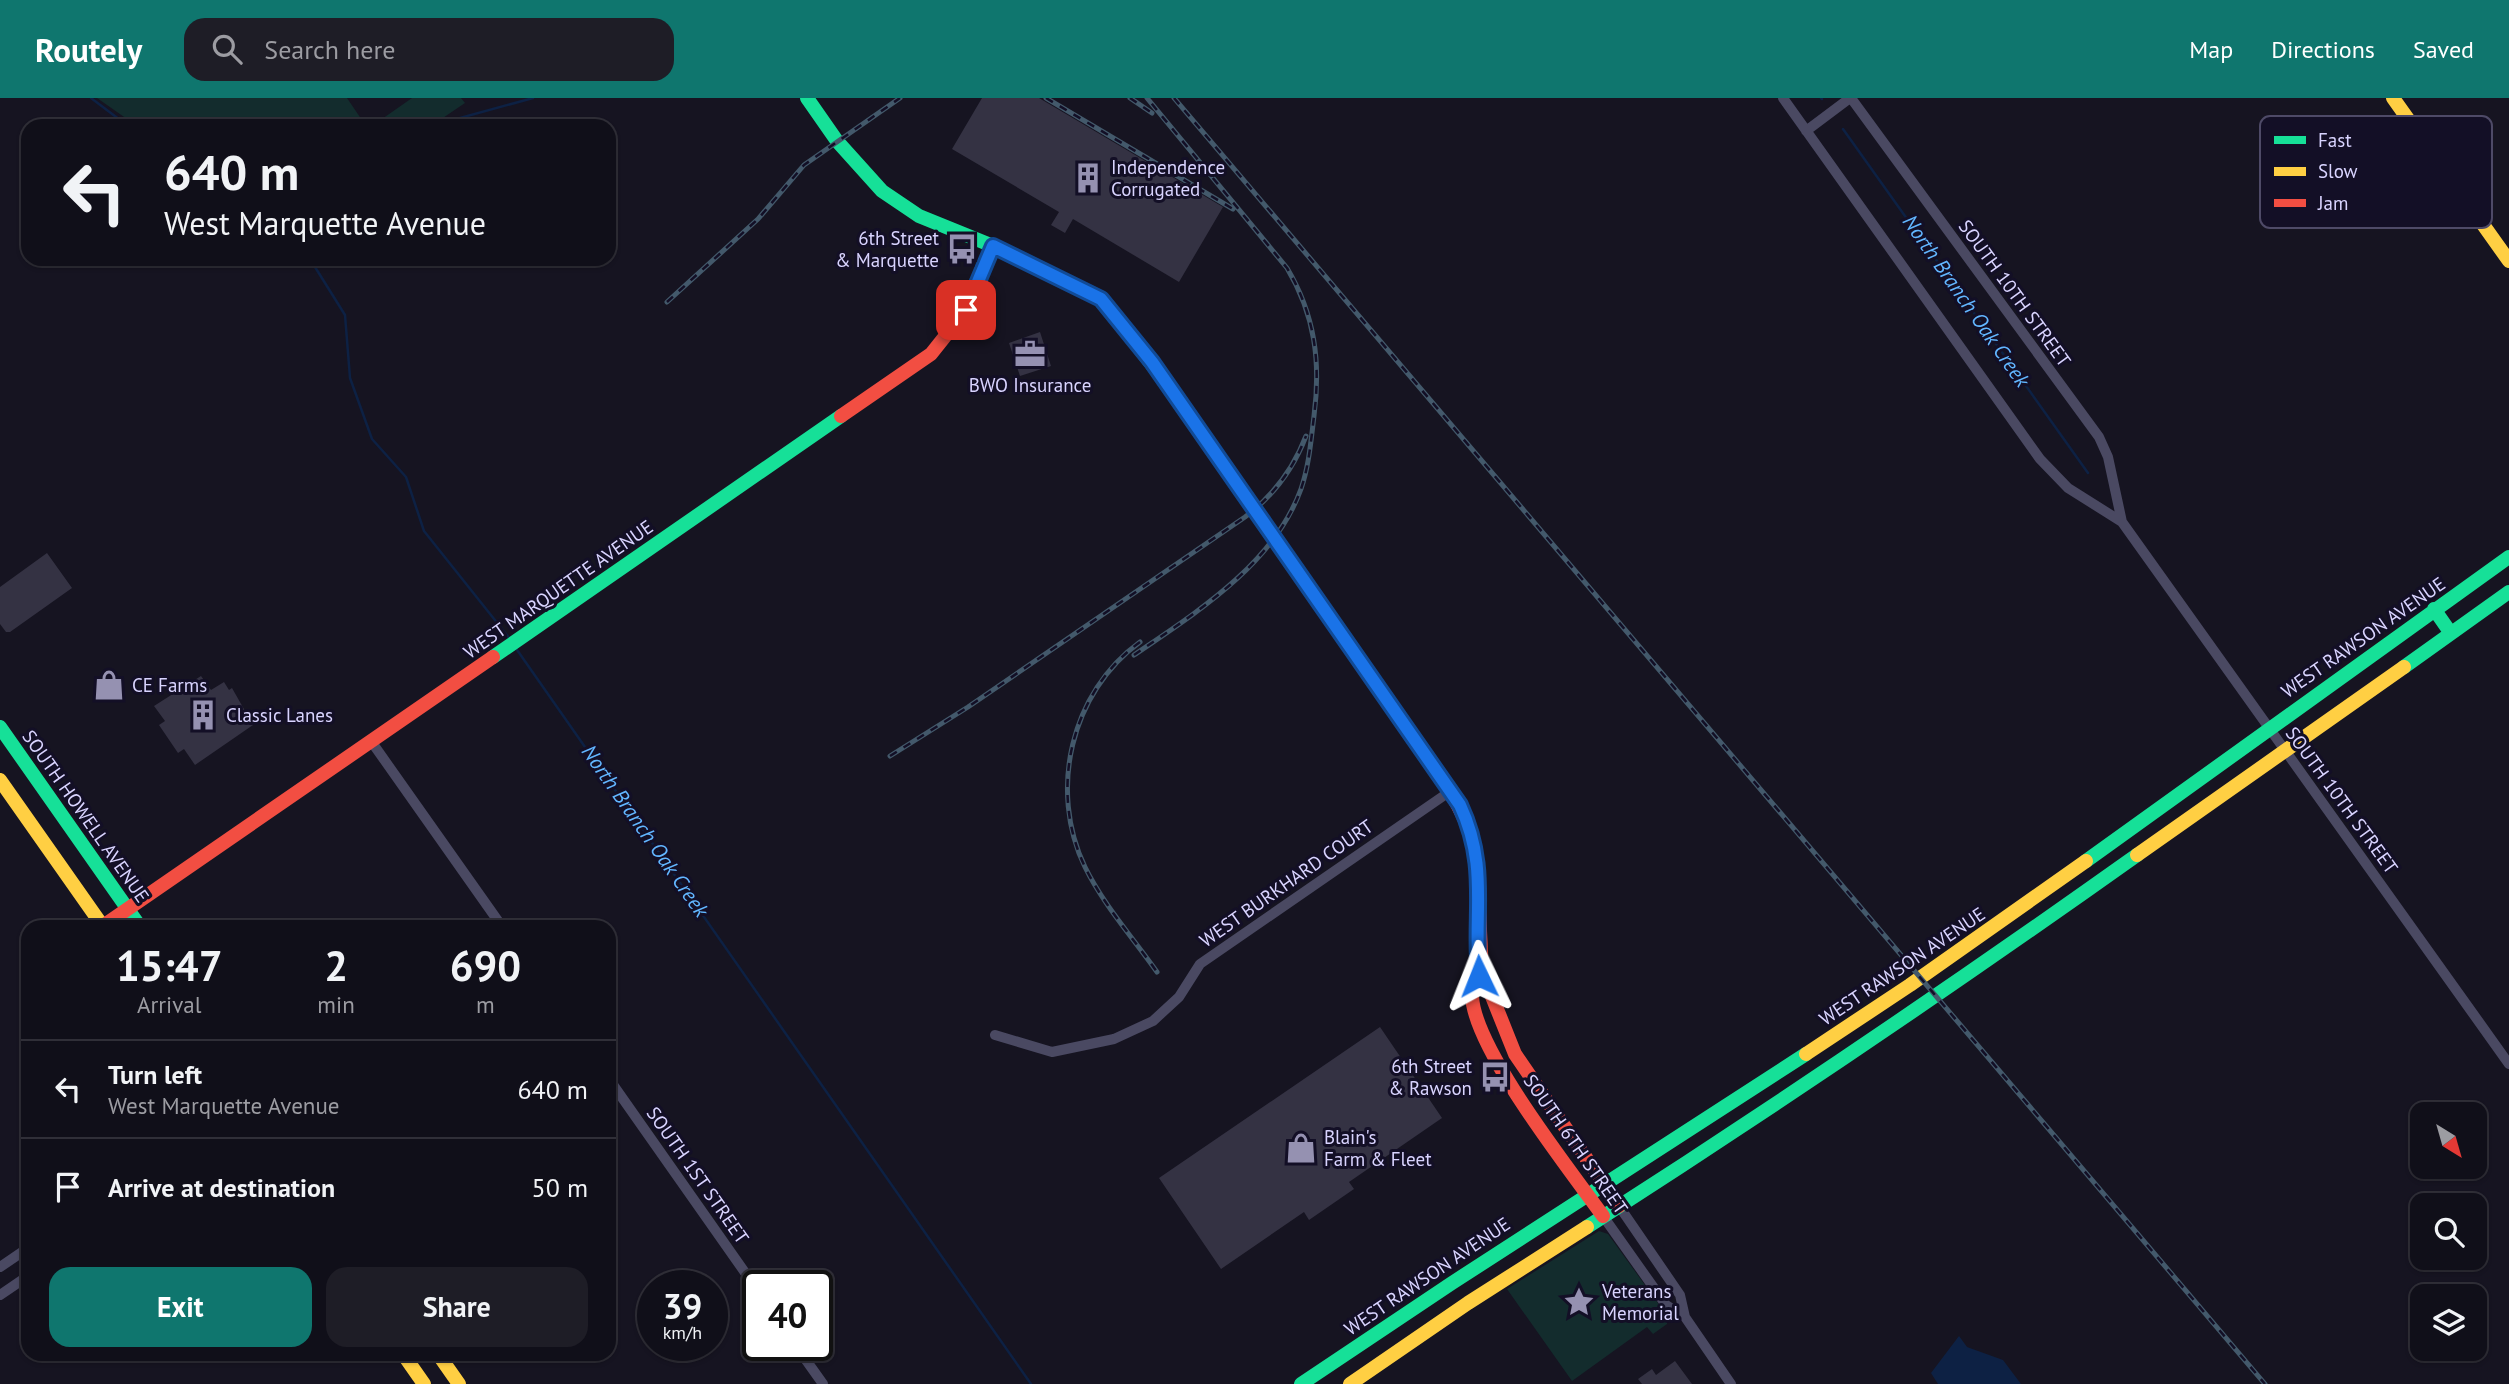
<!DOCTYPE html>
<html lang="en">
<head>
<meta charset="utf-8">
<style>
	body { margin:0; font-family:"PT Sans",sans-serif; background:#1e1d26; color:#f1f3f6; height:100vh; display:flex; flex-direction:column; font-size:26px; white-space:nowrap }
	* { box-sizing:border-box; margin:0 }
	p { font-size:23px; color:#9c9ca2 }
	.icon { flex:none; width:38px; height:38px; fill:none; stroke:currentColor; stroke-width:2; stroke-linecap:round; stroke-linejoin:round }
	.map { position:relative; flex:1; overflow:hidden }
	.panel { position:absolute; left:21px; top:822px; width:595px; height:441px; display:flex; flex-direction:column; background:#100f19; border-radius:21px; box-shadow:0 2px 5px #0004,0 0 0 2px #302f38 }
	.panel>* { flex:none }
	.banner { position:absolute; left:21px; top:21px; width:595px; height:147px; border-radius:21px; box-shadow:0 2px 5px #0004,0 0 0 2px #302f38; background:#100f19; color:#f1f3f6; overflow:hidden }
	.needle { width:46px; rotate:143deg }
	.tools { position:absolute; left:2410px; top:1004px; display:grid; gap:14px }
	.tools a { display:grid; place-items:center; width:77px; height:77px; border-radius:14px; background:#100f19; box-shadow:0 2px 5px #0004,0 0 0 2px #302f38; font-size:35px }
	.speed { position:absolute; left:637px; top:1172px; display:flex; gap:14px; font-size:35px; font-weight:700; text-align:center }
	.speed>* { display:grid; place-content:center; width:91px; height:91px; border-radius:50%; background:#100f19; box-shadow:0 2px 5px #0004,0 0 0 2px #302f38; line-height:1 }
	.speed small { font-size:18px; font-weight:400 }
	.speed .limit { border:4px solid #111; border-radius:10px; background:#fff; color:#111 }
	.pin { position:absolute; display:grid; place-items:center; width:60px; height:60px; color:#fff; margin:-30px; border-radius:14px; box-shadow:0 4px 10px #0006 }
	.me { position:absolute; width:77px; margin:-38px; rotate:358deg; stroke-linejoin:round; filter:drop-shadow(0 0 5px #0008) }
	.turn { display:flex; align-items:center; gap:24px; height:147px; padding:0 28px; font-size:32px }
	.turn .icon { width:91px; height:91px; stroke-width:2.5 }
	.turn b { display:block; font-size:49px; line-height:60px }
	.eta { display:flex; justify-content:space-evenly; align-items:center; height:119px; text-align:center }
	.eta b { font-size:42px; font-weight:800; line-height:49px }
	.primary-button { display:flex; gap:14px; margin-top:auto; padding:14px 28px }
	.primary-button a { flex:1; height:80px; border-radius:21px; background:#0f766e; color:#fff; font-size:28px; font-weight:800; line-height:80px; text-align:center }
	.primary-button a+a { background:#1e1d26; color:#f1f3f6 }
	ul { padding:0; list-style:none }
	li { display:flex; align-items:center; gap:21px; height:98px; padding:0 28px; border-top:2px solid #302f38 }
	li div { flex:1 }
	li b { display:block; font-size:26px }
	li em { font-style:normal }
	header { display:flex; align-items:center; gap:42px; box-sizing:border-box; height:98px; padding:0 35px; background:#0f766e; color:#fff }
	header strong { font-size:33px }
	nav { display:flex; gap:38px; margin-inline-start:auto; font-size:24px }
	.search { width:490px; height:63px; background:#1e1d26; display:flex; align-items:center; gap:18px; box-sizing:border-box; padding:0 24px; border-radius:21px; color:#9c9ca2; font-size:26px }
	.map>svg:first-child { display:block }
</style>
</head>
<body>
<header>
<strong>Routely</strong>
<div class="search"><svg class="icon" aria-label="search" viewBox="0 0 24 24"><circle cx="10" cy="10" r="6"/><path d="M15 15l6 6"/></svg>Search here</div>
<nav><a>Map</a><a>Directions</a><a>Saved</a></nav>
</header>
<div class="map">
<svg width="2509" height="1286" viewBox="0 0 2509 1286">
	<rect width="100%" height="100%" fill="#161421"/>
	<path fill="#132c2d" d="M 97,0 L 347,0 L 366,28 L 137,28 Z
		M 412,0 L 461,0 L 465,5 L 431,28 L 372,28 Z
		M 1599,1133 L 1608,1136 L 1668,1219 L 1667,1226 L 1653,1236 L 1647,1229 L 1572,1283 L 1507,1191 Z"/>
	<path fill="#0d2144" d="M 1959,1238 L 1967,1249 L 2003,1262 L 2021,1286 L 1938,1286 L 1931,1275 Z"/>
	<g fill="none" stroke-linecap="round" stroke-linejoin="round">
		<path stroke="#0d2144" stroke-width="2.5" d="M 91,0 L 128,28
			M 1821,0 L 1822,1
			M 431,28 L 533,0
			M 1843,31 L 2088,375
			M 310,161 L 345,217 L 350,280 L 372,341 L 406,379 L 424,433 L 510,541
			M 515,549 L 1031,1286"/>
	</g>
	<path fill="#343243" d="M 982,0 L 1039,0 L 1223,109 L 1179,184 L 1073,121 L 1065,135 L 1051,127 L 1059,114 L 952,51 Z
		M 1040,234 L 1051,268 L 1020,278 L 1009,245 Z
		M 47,455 L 72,490 L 10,534 L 6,534 L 0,526 L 0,489 Z
		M 201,578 L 211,592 L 224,584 L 229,592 L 232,590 L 253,627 L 195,667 L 184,651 L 178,655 L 159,627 L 165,623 L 154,608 Z
		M 1380,929 L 1442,1020 L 1349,1084 L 1354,1091 L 1309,1122 L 1304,1114 L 1221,1171 L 1159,1080 Z
		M 1675,1263 L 1692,1286 L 1642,1286 L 1638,1281 L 1652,1271 L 1656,1277 Z"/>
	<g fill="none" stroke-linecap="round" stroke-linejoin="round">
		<path stroke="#4a4962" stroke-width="10" d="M 1783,0 L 2040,361 L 2068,390 L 2122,424 L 2509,966
			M 1851,0 L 2099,339 L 2108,359 L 2122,424
			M 1806,33 L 1850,0
			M 371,643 L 503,830
			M 995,937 L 1052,954 L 1114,941 L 1153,923 L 1179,899 L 1200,866 L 1452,692
			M 609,981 L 758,1193
			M 1619,1108 L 1680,1197 L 1685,1219 L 1731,1286
			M 1603,1118 L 1666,1207 L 1685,1219
			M 0,1169 L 28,1150
			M 0,1197 L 28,1178
			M 796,1248 L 823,1286"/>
		<path stroke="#16e098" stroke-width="14" d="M 807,0 L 837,43 L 882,93 L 919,118 L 993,148 L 1101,201 L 1170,290
			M 2434,511 L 2450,534
			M 493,559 L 841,318
			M 2404,569 L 2509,494
			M 0,629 L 141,830
			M 2086,763 L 2509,459
			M 1587,1129 C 1774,1009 1957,885 2137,757
			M 1301,1286 L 1452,1185 L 1806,956"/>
		<path stroke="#ffcf43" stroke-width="14" d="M 2393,0 L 2509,163
			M 1170,290 L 1440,679
			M 0,682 L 104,830
			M 2137,757 L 2404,569
			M 1806,956 L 1910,887 L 2086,763
			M 403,1256 L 424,1286
			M 438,1256 L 459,1286
			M 1350,1286 L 1468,1205 L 1587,1129"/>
		<path stroke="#f24e42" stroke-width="14" d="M 841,318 L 931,256 L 966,212 L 993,148
			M 1440,679 C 1479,734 1479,765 1480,830 C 1480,845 1483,864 1480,878 C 1478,885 1472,892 1472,898 C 1474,951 1570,1072 1603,1118
			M 103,828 L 493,559
			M 1480,878 L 1491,896 L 1515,956 L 1619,1108"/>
		<g stroke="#43596b" stroke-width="5">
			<path id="rail" d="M 1046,0 L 1233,111
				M 1130,0 L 1152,15
				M 1174,0 L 2265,1286
				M 667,204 L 758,121 L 804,67 L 900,0
				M 1140,544 C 1071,594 1048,692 1085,769 C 1103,806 1133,840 1157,874
				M 1134,557 C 1197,514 1274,466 1301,391 C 1309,368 1311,342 1314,318 C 1321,264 1315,217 1287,170 L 1147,0
				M 890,658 L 968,609 L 1245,419 C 1273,398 1293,372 1306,338"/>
		</g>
		<use href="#rail" stroke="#130f26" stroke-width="2.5" stroke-dasharray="8" stroke-linecap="butt"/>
	</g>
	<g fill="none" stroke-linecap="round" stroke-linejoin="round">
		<g stroke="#114b97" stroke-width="18">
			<path id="route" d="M 966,212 L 993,148 L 1101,201 L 1152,264 L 1460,707 C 1489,769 1473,815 1479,878"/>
		</g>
		<use href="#route" stroke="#1a73e8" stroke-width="12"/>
	</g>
	<defs>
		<g id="building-bare" transform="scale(2.415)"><path d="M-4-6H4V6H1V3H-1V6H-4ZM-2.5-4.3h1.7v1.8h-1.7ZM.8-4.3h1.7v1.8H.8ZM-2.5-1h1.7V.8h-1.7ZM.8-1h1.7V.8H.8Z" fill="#9591b1" stroke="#130f26" stroke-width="2.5" paint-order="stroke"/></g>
		<g id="bus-bare" transform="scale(2.415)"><path d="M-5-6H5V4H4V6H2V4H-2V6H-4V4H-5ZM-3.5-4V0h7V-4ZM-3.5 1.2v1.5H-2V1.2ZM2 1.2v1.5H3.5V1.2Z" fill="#9591b1" stroke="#130f26" stroke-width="2.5" paint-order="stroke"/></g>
		<g id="office-bare" transform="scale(2.415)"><path d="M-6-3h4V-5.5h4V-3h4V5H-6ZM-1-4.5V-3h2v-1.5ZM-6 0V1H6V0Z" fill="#9591b1" stroke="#130f26" stroke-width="2.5" paint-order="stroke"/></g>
		<g id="shop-bare" transform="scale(2.415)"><path d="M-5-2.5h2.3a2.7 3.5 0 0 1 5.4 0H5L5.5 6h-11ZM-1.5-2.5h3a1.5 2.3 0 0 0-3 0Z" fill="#9591b1" stroke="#130f26" stroke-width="2.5" paint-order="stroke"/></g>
		<g id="sight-bare" transform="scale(2.415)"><path d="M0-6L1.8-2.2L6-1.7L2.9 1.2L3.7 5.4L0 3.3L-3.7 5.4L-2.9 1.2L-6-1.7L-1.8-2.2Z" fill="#9591b1" stroke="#130f26" stroke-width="2.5" paint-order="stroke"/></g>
	</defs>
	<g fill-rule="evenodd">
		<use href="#building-bare" x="1088" y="80"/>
		<use href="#bus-bare" x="962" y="151"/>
		<use href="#office-bare" x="1030" y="256"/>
		<use href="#shop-bare" x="109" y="587"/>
		<use href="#building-bare" x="203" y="617"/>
		<use href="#bus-bare" x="1495" y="979"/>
		<use href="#shop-bare" x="1301" y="1050"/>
		<use href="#sight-bare" x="1579" y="1204"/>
	</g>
	<g text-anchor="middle" stroke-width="6" stroke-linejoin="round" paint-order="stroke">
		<g font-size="19" fill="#d9d4ff" stroke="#130f26" text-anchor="start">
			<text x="1111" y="76">Independence<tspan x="1111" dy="22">Corrugated</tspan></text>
			<text x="939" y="147" text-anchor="end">6th Street<tspan x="939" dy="22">&amp; Marquette</tspan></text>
			<text x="1030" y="294" text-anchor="middle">BWO Insurance</text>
			<text x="132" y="594">CE Farms</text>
			<text x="226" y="624">Classic Lanes</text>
			<text x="1472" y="975" text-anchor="end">6th Street<tspan x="1472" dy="22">&amp; Rawson</tspan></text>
			<text x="1324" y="1046">Blain's<tspan x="1324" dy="22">Farm &amp; Fleet</tspan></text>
			<text x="1602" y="1200">Veterans<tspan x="1602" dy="22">Memorial</tspan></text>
		</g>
		<g font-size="19" fill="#d9d4ff" stroke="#130f26">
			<text transform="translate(2015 195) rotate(54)" y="7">SOUTH 10TH STREET</text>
			<text transform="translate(558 491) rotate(-35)" y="7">WEST MARQUETTE AVENUE</text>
			<text transform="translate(2363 539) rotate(-35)" y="7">WEST RAWSON AVENUE</text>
			<text transform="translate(2342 702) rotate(54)" y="7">SOUTH 10TH STREET</text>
			<text transform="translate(86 718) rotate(55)" y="7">SOUTH HOWELL AVENUE</text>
			<text transform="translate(1286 785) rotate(-35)" y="7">WEST BURKHARD COURT</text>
			<text transform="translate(1902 868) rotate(-34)" y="7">WEST RAWSON AVENUE</text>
			<text transform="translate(1576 1046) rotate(55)" y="7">SOUTH 6TH STREET</text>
			<text transform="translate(698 1077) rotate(55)" y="7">SOUTH 1ST STREET</text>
			<text transform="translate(1427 1178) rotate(-34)" y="7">WEST RAWSON AVENUE</text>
		</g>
		<g font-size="21" font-style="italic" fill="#62b6ff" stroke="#130f26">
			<text transform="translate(1966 203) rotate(55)" y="7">North Branch Oak Creek</text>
			<text transform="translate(645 733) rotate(55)" y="7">North Branch Oak Creek</text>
		</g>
	</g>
	<rect x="2260" y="18" width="232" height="112" rx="10" fill="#130f26" stroke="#4e4a67" stroke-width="2"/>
	<rect x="2274" y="38" width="32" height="8" fill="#16e098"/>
	<rect x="2274" y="69" width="32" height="9" fill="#ffcf43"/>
	<rect x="2274" y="101" width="32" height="8" fill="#f24e42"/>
	<g font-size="19" fill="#d9d4ff">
		<text x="2318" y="49">Fast</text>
		<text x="2318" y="80">Slow</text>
		<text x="2318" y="112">Jam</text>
	</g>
</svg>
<div class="tools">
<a><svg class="needle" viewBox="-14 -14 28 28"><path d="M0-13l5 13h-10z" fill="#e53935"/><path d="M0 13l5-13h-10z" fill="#9c9ca2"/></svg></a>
<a><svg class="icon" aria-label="search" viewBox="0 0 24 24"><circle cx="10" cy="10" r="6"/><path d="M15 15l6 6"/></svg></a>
<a><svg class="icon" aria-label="layers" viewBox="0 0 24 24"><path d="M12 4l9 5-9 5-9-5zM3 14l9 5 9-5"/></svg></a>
</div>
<div class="speed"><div>39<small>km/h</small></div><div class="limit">40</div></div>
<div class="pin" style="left:966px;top:212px;background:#d93025"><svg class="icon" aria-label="arrive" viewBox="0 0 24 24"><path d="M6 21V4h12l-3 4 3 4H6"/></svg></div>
<svg class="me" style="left:1479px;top:878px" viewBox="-20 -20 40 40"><path d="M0-17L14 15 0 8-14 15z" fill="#1a73e8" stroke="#fff" stroke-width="4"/></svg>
<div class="banner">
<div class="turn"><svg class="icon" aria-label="left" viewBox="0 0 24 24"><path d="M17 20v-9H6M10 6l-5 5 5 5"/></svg><div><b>640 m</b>West Marquette Avenue</div></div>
</div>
<section class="panel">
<div class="eta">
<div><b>15:47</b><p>Arrival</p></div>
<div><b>2</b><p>min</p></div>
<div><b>690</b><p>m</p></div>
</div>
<ul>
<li><svg class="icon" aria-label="left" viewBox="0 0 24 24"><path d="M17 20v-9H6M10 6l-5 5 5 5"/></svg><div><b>Turn left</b><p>West Marquette Avenue</p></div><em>640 m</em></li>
<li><svg class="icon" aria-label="arrive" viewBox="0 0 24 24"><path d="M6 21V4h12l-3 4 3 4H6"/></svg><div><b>Arrive at destination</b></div><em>50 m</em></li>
</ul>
<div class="primary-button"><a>Exit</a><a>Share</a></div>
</section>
</div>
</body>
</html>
